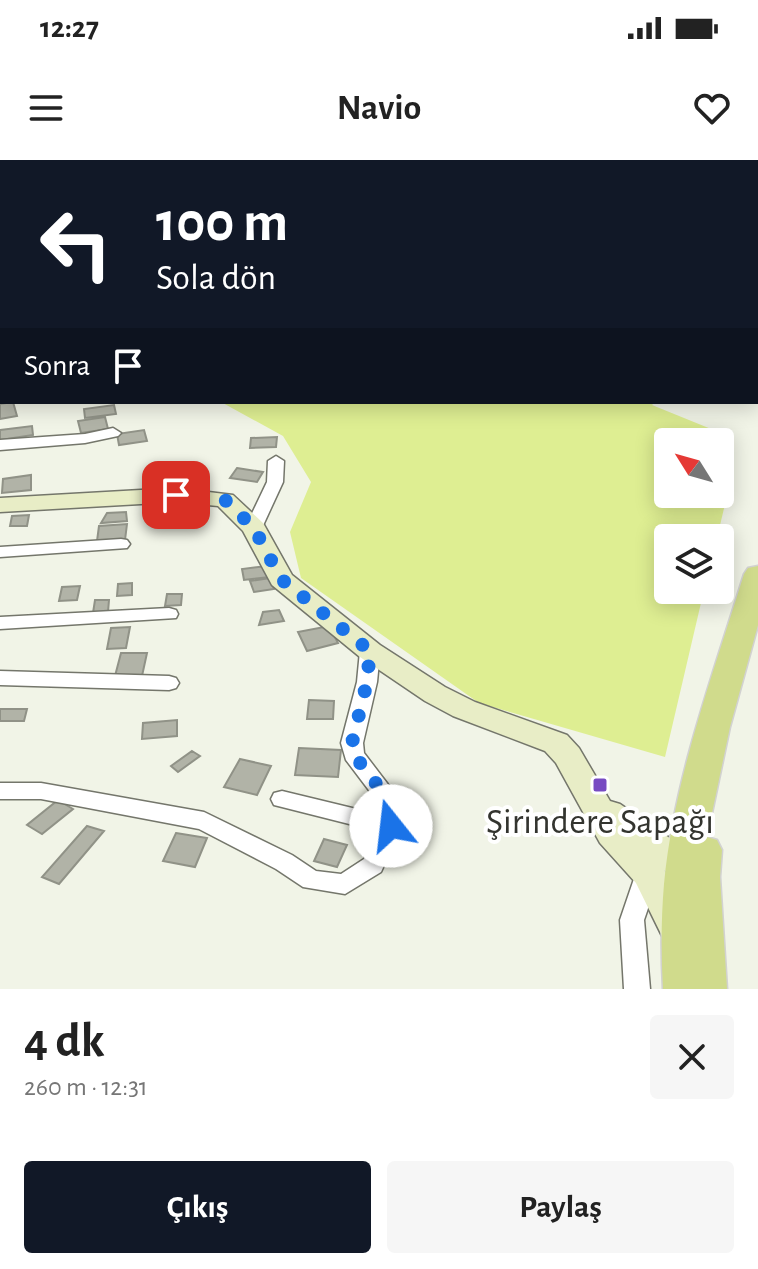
<!DOCTYPE html>
<html lang="tr">
<head>
<meta charset="utf-8">
<style>
	body { margin:0; font-family:"Alegreya Sans",sans-serif; background:#f6f6f6; color:#222; height:100vh; display:flex; flex-direction:column; font-size:30px; white-space:nowrap }
	* { box-sizing:border-box; margin:0 }
	p { font-size:26px; color:#767676 }
	.icon { flex:none; width:44px; height:44px; fill:none; stroke:currentColor; stroke-width:2; stroke-linecap:round; stroke-linejoin:round }
	.map { position:relative; height:829px; overflow:hidden }
	.sheet { display:flex; flex-direction:column; background:#fff; flex:1 }
	.sheet>* { flex:none }
	.hud { position:absolute; left:0px; top:0px; width:758px; height:244px; box-shadow:0 4px 20px #0003; background:#111827; color:#fff; overflow:hidden }
	.needle { width:52px; rotate:307deg }
	.fabs { position:absolute; left:654px; top:268px; display:grid; gap:16px }
	.fabs a { display:grid; place-items:center; width:80px; height:80px; border-radius:8px; background:#fff; box-shadow:0 4px 20px #0003; font-size:40px }
	.pin { position:absolute; display:grid; place-items:center; width:68px; height:68px; color:#fff; margin:-34px; border-radius:16px; box-shadow:0 4px 12px #0006 }
	.me { position:absolute; width:88px; margin:-44px; rotate:344deg; stroke-linejoin:round; filter:drop-shadow(0 0 6px #0008) }
	.turn { display:flex; align-items:center; gap:28px; height:168px; padding:0 24px; font-size:36px }
	.turn .icon { width:104px; height:104px; stroke-width:2.5 }
	.turn b { display:block; font-size:56px; line-height:68px }
	.then { display:flex; align-items:center; height:76px; padding:0 24px; background:#0003; gap:16px; font-size:30px }
	.round { display:grid; place-items:center; flex:none; width:84px; height:84px; border-radius:8px; background:#f6f6f6 }
	.overview { display:flex; align-items:center; justify-content:space-between; height:136px; padding:0 24px }
	h1 { font-size:48px; font-weight:700; line-height:60px }
	.cta { display:flex; gap:16px; margin-top:auto; padding:16px 24px }
	.cta a { flex:1; height:92px; border-radius:8px; background:#111827; color:#fff; font-size:32px; font-weight:700; line-height:92px; text-align:center }
	.cta a+a { background:#f6f6f6; color:#222 }
	.status { display:flex; justify-content:space-between; align-items:center; height:56px; padding:0 40px; background:#fff; direction:ltr }
	.status svg { height:22px; fill:currentColor }
	header { display:flex; justify-content:space-between; align-items:center; height:104px; padding:0 24px; background:#fff; font-size:36px; font-weight:700 }
	.map>svg:first-child { display:block }
</style>
</head>
<body>
<div class="status"><b>12:27</b><svg viewBox="0 0 49 12"><path d="M0 12V9h3v3zM5 12V6h3v6zM10 12V3h3v9zM15 12V0h3v12zM26 1h20v11H26zM47 4h2v5h-2z"/></svg></div>
<header><svg class="icon" aria-label="menu" viewBox="0 0 24 24"><path d="M4 6h16M4 12h16M4 18h16"/></svg>Navio<svg class="icon" aria-label="heart" viewBox="0 0 24 24"><path d="M12 20l-8-8c-3-5 5-10 8-4 3-6 11-1 8 4z"/></svg></header>
<div class="map">
<svg width="758" height="829" viewBox="0 0 758 829">
	<rect width="100%" height="100%" fill="#f1f4e7"/>
	<path fill="#deee92" fill-rule="evenodd" d="M 141,0 L 538,0 L 542,2 L 149,2 Z
		M 221,242 L 655,242 L 652,245 L 721,273 L 730,323 L 717,378 L 668,378 L 668,430 L 704,430 L 665,597 L 479,543 L 301,418 L 290,372 L 311,322 L 283,276 ZM 720,282 L 720,334 L 668,334 L 668,282 Z"/>
	<path fill="#b1b3a7" stroke="#909287" stroke-width="2" d="M 13,242 L 17,256 L 0,259 L 0,244 Z
		M 114,245 L 116,254 L 85,258 L 84,249 Z
		M 105,257 L 108,269 L 81,273 L 78,261 Z
		M 32,266 L 33,275 L 0,280 L 0,270 Z
		M 144,270 L 147,281 L 119,285 L 117,274 Z
		M 277,277 L 276,287 L 250,288 L 251,278 Z
		M 237,308 L 263,312 L 257,322 L 230,318 Z
		M 31,315 L 31,330 L 2,333 L 3,319 Z
		M 126,352 L 127,361 L 101,363 L 107,353 Z
		M 29,355 L 27,366 L 10,366 L 12,356 Z
		M 127,364 L 125,380 L 97,381 L 99,366 Z
		M 267,406 L 270,417 L 244,420 L 242,409 Z
		M 270,418 L 274,429 L 254,432 L 250,421 Z
		M 132,423 L 132,435 L 117,436 L 118,424 Z
		M 80,426 L 77,440 L 59,441 L 62,427 Z
		M 167,434 L 182,434 L 181,445 L 165,446 Z
		M 95,440 L 109,440 L 108,452 L 93,453 Z
		M 279,450 L 284,461 L 259,465 L 263,452 Z
		M 329,466 L 338,483 L 307,491 L 298,472 Z
		M 130,467 L 126,488 L 107,489 L 111,468 Z
		M 121,493 L 147,493 L 142,516 L 115,516 Z
		M 309,540 L 334,541 L 333,559 L 307,559 Z
		M 0,549 L 27,549 L 24,561 L 0,561 Z
		M 177,560 L 177,576 L 142,579 L 143,563 Z
		M 299,588 L 341,590 L 338,617 L 295,615 Z
		M 192,591 L 200,596 L 178,612 L 171,606 Z
		M 240,599 L 271,606 L 257,635 L 224,627 Z
		M 58,640 L 73,649 L 42,674 L 27,665 Z
		M 87,666 L 104,671 L 59,724 L 42,717 Z
		M 176,673 L 207,678 L 195,707 L 163,701 Z
		M 324,679 L 347,685 L 337,707 L 314,701 Z"/>
	<g fill="none" stroke-linecap="round" stroke-linejoin="round">
		<g stroke="#74766b" stroke-width="3">
			<path id="street" d="M 756,53 L 758,53 L 758,60 L 756,60 Z
				M 0,187 L 2,187 L 0,196 Z
				M 0,232 L 2,232 L 2,240 L 0,240 Z
				M 113,268 L 121,273 L 118,276 L 85,283 L 0,290 L 0,280 L 85,274 Z
				M 276,296 L 284,301 L 283,322 L 260,372 L 248,372 L 245,368 L 267,322 L 268,301 Z
				M 121,379 L 127,380 L 130,384 L 127,388 L 0,397 L 0,387 Z
				M 169,448 L 176,450 L 178,454 L 176,458 L 0,469 L 0,457 Z
				M 370,485 L 380,491 L 377,522 L 363,583 L 364,593 L 393,631 L 402,666 L 381,712 L 345,734 L 303,727 L 276,709 L 199,669 L 41,639 L 0,639 L 0,623 L 41,623 L 204,652 L 292,695 L 316,711 L 341,714 L 364,699 L 377,671 L 282,647 L 274,645 L 271,639 L 274,633 L 282,631 L 377,654 L 371,633 L 346,600 L 341,583 L 357,522 L 360,491 Z
				M 0,511 L 169,516 L 176,518 L 179,523 L 176,528 L 169,530 L 0,525 Z
				M 648,704 L 656,706 L 660,713 L 644,760 L 650,829 L 624,829 L 620,760 L 636,713 L 640,706 Z"/>
		</g>
		<g stroke="#74766b" stroke-width="3">
			<path id="secondary" d="M 176,328 L 233,335 L 263,363 L 292,415 L 380,485 L 445,527 L 475,542 L 567,575 L 579,588 L 610,641 L 620,644 L 709,705 L 714,715 L 709,725 C 690,731 680,721 664,710 L 679,734 L 696,771 L 691,782 L 678,786 L 665,782 L 636,723 L 600,683 L 556,603 L 545,591 L 453,556 L 425,541 L 360,497 L 272,425 L 243,371 L 218,346 L 176,342 L 0,352 L 0,338 Z"/>
		</g>
		<g stroke="#d2d2d1" stroke-width="3">
			<path id="primary" d="M 601,0 L 619,0 L 621,2 L 603,2 Z
				M 756,71 L 758,71 L 758,82 L 756,82 Z
				M 758,406 L 758,465 L 730,567 L 707,677 L 717,680 L 722,690 L 720,717 L 727,829 L 663,829 C 661,794 661,759 664,724 C 674,618 713,515 744,414 L 748,408 Z"/>
		</g>
		<path stroke="#a0a298" stroke-width="2" stroke-dasharray="5 3" stroke-linecap="butt" d="M 6,0 L 54,1"/>
		<use href="#street" fill="#fff" fill-rule="evenodd"/>
		<use href="#secondary" fill="#e8edc6" fill-rule="evenodd"/>
		<use href="#primary" fill="#d0db8c" fill-rule="evenodd"/>
	</g>
	<g fill="none" stroke-linecap="round" stroke-linejoin="round">
		<path stroke="#1a73e8" stroke-width="14" stroke-dasharray="0 25.2" d="M 176,335 L 225,340 L 254,368 L 281,419 L 370,491 L 367,522 L 352,583 L 354,595 L 382,631 L 391,666"/>
	</g>
	<rect fill="#774ac2" stroke="#fff" stroke-width="3" x="592" y="617" width="16" height="16" rx="4"/>
	<g text-anchor="middle" stroke-width="8" stroke-linejoin="round" paint-order="stroke">
		<g font-size="36" fill="#33342f" stroke="#fff">
			<text x="600" y="673">Şirindere Sapağı</text>
		</g>
	</g>
</svg>
<div class="fabs">
<a><svg class="needle" viewBox="-14 -14 28 28"><path d="M0-13l5 13h-10z" fill="#e53935"/><path d="M0 13l5-13h-10z" fill="#767676"/></svg></a>
<a><svg class="icon" aria-label="layers" viewBox="0 0 24 24"><path d="M12 4l9 5-9 5-9-5zM3 14l9 5 9-5"/></svg></a>
</div>
<div class="pin" style="left:176px;top:335px;background:#d93025"><svg class="icon" aria-label="arrive" viewBox="0 0 24 24"><path d="M6 21V4h12l-3 4 3 4H6"/></svg></div>
<svg class="me" style="left:391px;top:666px" viewBox="-20 -20 40 40"><circle r="19" fill="#fff"/><path d="M0-13L10 11 0 6-10 11z" fill="#1a73e8"/></svg>
<div class="hud">
<div class="turn"><svg class="icon" aria-label="left" viewBox="0 0 24 24"><path d="M17 20v-9H6M10 6l-5 5 5 5"/></svg><div><b>100 m</b>Sola dön</div></div>
<div class="then">Sonra<svg class="icon" aria-label="arrive" viewBox="0 0 24 24"><path d="M6 21V4h12l-3 4 3 4H6"/></svg></div>
</div>
</div>
<section class="sheet">
<div class="overview"><div><h1>4 dk</h1><p>260 m · 12:31</p></div><a class="round"><svg class="icon" aria-label="close" viewBox="0 0 24 24"><path d="M6 6l12 12M18 6L6 18"/></svg></a></div>
<div class="cta"><a>Çıkış</a><a>Paylaş</a></div>
</section>
</body>
</html>
